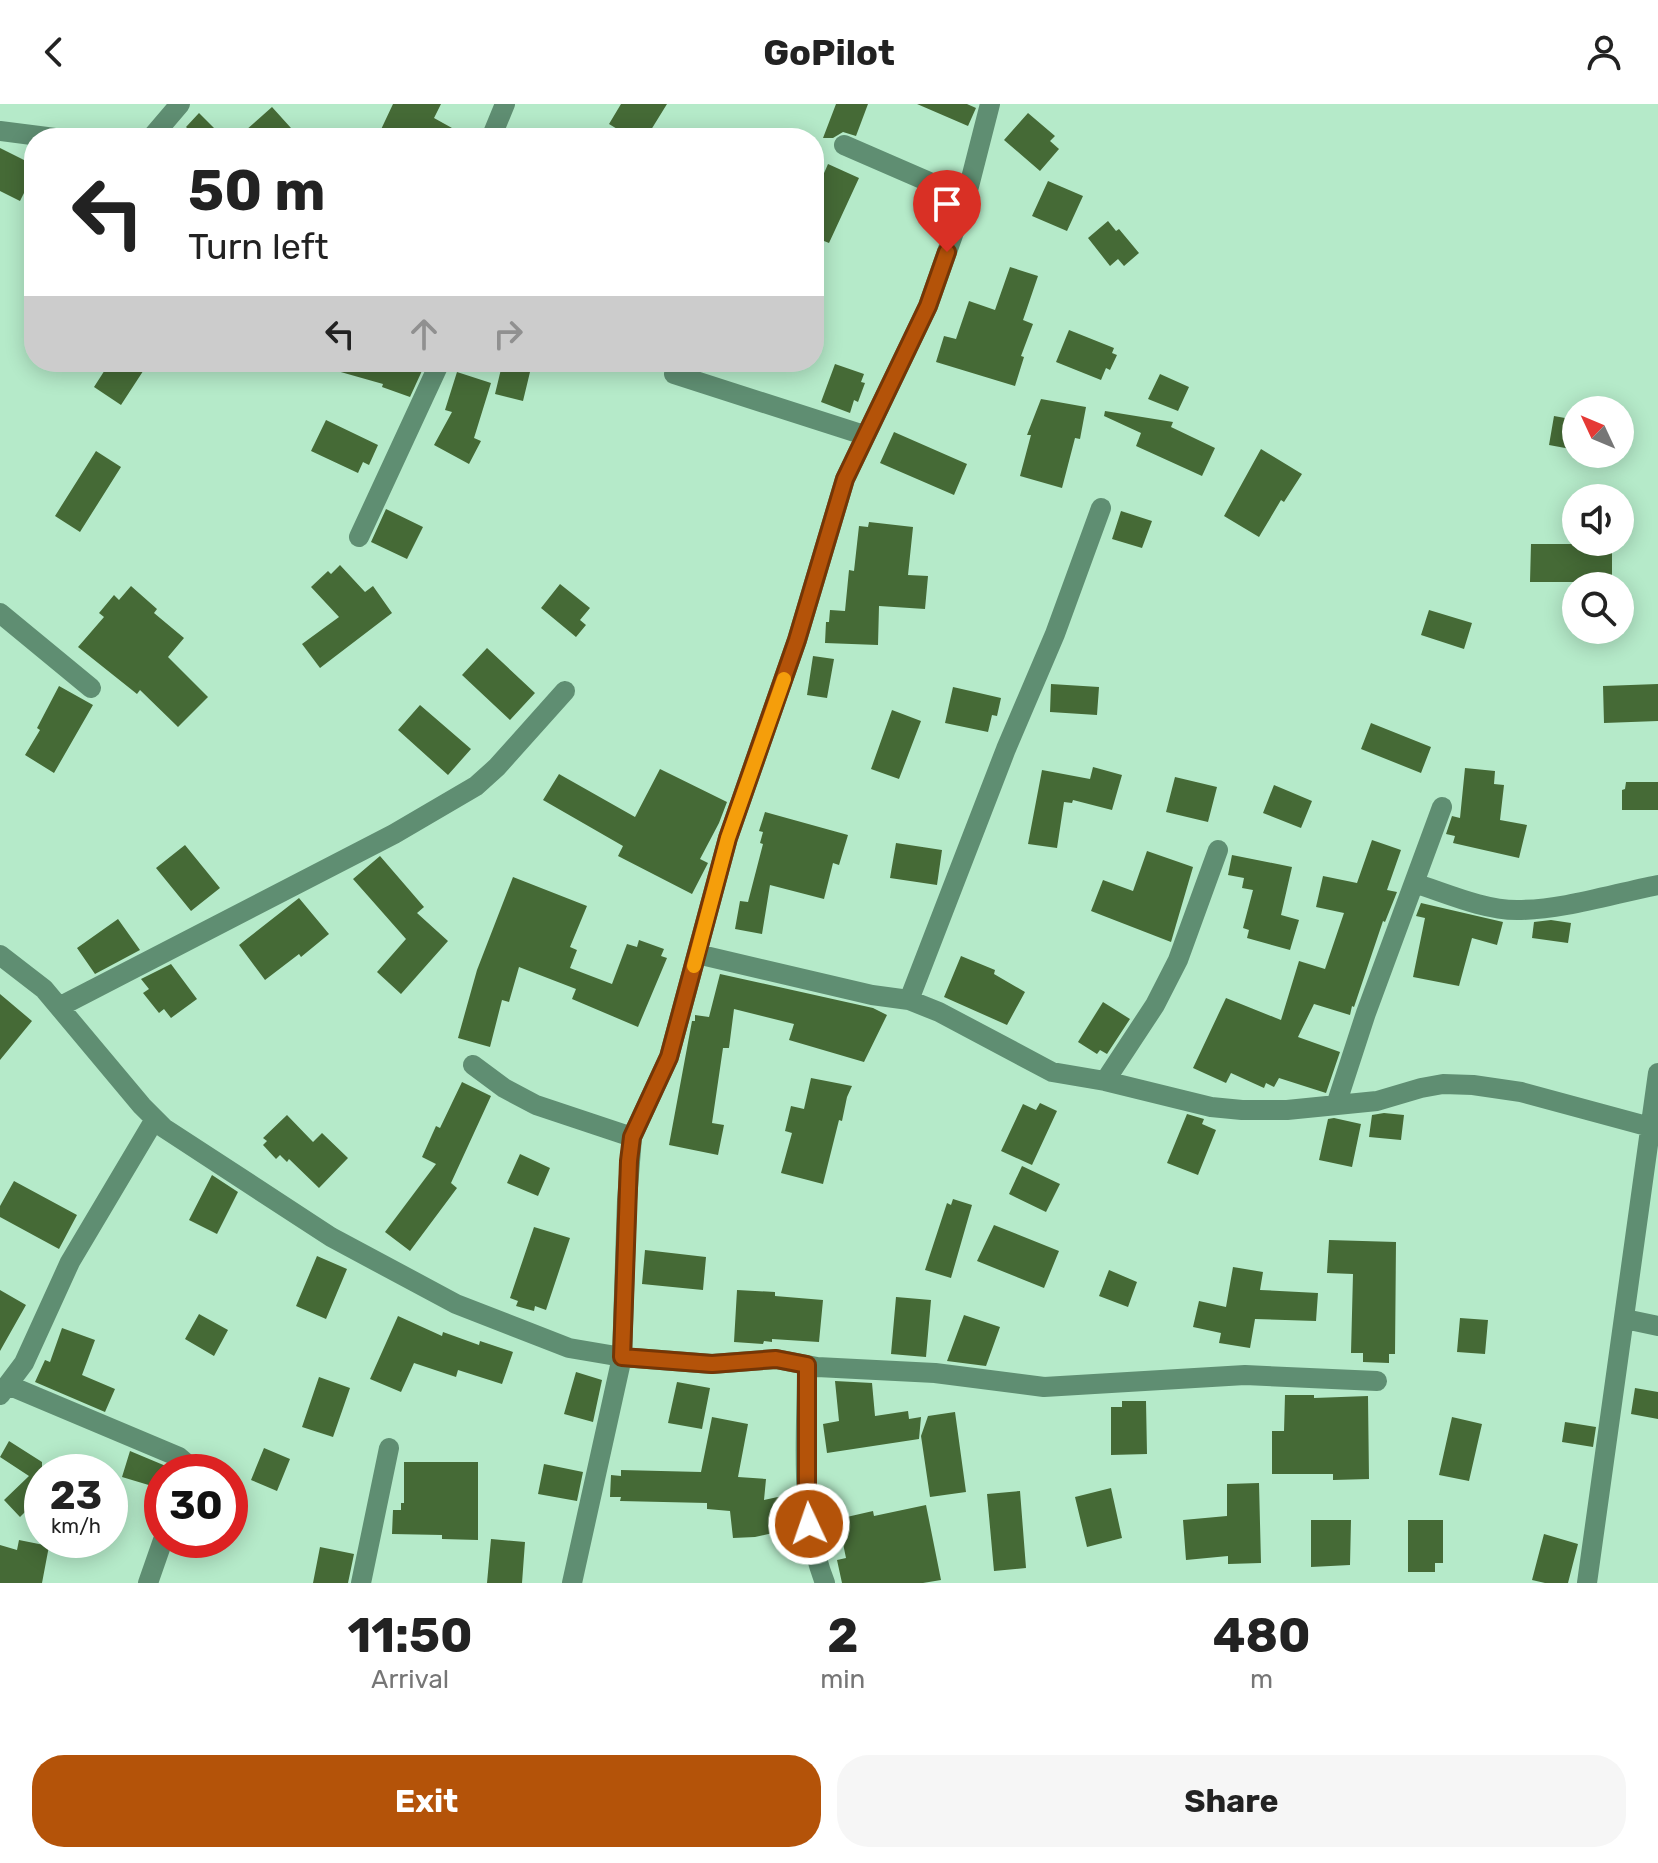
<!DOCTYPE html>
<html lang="en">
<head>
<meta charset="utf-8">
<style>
	body { margin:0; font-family:Rubik,sans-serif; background:#f6f6f6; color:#222; height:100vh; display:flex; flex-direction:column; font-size:30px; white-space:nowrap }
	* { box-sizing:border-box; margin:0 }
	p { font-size:26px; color:#767676 }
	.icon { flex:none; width:44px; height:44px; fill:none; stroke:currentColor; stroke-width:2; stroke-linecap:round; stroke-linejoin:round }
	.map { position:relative; height:1479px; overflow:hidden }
	.panel { display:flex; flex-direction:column; background:#fff; flex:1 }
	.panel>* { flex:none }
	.top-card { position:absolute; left:24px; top:24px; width:800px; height:244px; border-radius:32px; box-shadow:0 4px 20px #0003; background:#fff; color:#222; overflow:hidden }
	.needle { width:52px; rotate:314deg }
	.buttons { position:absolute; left:1562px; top:292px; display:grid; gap:16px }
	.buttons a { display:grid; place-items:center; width:72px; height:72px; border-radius:50%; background:#fff; box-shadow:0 4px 20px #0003; font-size:40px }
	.speed { position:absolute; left:24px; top:1350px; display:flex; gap:16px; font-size:40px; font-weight:700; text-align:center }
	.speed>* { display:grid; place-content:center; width:104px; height:104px; border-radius:50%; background:#fff; box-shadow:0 4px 20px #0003; line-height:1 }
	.speed small { font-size:20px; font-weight:400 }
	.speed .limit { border:12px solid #d22; background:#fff; color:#111 }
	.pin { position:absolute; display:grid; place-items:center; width:68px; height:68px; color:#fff; margin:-82px -34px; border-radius:50% 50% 50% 0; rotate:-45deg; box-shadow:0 0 8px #0007 }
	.pin .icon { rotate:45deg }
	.me { position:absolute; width:88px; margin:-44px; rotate:357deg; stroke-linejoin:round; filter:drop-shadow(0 0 6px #0008) }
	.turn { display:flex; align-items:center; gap:28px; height:168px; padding:0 32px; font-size:36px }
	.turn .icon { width:104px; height:104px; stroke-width:2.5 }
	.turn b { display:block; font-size:56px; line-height:68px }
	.lanes { display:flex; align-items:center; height:76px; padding:0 32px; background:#0003; justify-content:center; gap:40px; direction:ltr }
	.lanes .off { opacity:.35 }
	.eta { display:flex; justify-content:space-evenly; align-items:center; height:136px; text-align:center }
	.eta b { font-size:48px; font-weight:700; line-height:56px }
	.cta { display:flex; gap:16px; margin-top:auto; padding:16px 32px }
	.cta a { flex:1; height:92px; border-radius:32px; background:#b45309; color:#fff; font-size:32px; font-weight:700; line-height:92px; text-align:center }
	.cta a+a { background:#f6f6f6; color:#222 }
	header { display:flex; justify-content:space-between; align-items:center; height:104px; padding:0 32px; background:#fff; font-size:36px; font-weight:700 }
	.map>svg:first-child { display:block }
</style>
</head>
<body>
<header><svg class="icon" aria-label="back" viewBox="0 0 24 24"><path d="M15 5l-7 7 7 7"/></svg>GoPilot<svg class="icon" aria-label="person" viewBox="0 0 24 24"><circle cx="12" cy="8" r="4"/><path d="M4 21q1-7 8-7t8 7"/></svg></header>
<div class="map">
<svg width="1658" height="1479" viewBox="0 0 1658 1479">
	<rect width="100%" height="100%" fill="#b5eac9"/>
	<path fill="#456a36" d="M 393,0 L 441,0 L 434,14 L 470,34 L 377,34 Z
		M 621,0 L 667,0 L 646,34 L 632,34 L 609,20 Z
		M 836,0 L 868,0 L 856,32 L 843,28 L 833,34 L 823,34 Z
		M 917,0 L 967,0 L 976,4 L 968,22 Z
		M 272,3 L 300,34 L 237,34 Z
		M 199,9 L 224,34 L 197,34 L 186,23 Z
		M 1028,9 L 1055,32 L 1050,37 L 1059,45 L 1040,67 L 1004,36 Z
		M 0,44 L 34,61 L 34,69 L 20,97 L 0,87 Z
		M 828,60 L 859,74 L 829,139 L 814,133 L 814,92 Z
		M 1048,77 L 1083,92 L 1067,127 L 1032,112 Z
		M 1108,117 L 1116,127 L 1119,125 L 1139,149 L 1124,162 L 1118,155 L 1110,162 L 1088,134 Z
		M 1010,163 L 1038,172 L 1023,216 L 1033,220 L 1021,252 L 1024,253 L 1015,282 L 936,258 L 944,232 L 956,235 L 969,197 L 995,206 Z
		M 1069,226 L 1114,244 L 1112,249 L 1117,251 L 1110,266 L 1106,264 L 1101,276 L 1056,258 Z
		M 110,258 L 149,258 L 121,301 L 94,283 Z
		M 324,258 L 426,258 L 410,293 L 382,283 L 383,280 L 323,263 Z
		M 835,260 L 864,270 L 861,278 L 865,279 L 858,298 L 854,296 L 850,309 L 821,298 Z
		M 502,261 L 530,268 L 523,297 L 495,290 Z
		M 457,268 L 491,279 L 474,334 L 481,337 L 469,360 L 434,341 L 452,308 L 445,306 Z
		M 1160,270 L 1189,283 L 1178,307 L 1148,295 Z
		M 1041,295 L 1086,303 L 1080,335 L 1075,334 L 1062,384 L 1020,372 L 1031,331 L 1027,331 Z
		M 1105,307 L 1173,318 L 1171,323 L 1215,344 L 1202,372 L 1136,342 L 1141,329 L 1104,312 Z
		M 1554,312 L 1576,316 L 1576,346 L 1549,341 Z
		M 326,316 L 378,341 L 369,361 L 363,358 L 358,369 L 311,347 Z
		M 894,328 L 967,360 L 954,391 L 880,359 Z
		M 1261,345 L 1302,370 L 1284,398 L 1281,396 L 1259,433 L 1224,412 Z
		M 96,347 L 121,363 L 80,428 L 55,412 Z
		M 386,405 L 423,423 L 407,455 L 371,438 Z
		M 1121,407 L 1152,417 L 1142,444 L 1112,435 Z
		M 869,418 L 913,423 L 908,471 L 928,472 L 925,505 L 879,502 L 878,541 L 825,539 L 826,518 L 829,518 L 830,506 L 845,507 L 849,466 L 854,467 L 859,422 L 868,423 Z
		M 1531,440 L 1612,440 L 1612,478 L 1530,478 Z
		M 340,461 L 365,488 L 373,482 L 392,509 L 320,564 L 302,540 L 339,513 L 311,483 L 328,467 L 331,470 Z
		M 560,480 L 590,504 L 580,516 L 586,521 L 576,533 L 541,504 Z
		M 131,482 L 157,505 L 154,509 L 184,534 L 168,553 L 208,593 L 178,623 L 140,586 L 137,590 L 78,543 L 104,513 L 99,509 L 114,491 L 119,496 Z
		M 1429,506 L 1472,519 L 1464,545 L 1421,531 Z
		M 487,544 L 535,589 L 510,616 L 462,571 Z
		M 813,552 L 834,555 L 827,594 L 807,591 Z
		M 1051,580 L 1099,583 L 1097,611 L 1050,608 Z
		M 1658,580 L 1658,617 L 1604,619 L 1603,582 Z
		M 59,582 L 93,601 L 54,669 L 25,651 L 40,626 L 37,624 Z
		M 953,583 L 1001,594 L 997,612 L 992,611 L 988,628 L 945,619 Z
		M 420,601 L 471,645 L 448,671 L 398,626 Z
		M 892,606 L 921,617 L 899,675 L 871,665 Z
		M 1371,619 L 1431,643 L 1421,669 L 1361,645 Z
		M 1093,663 L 1122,671 L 1112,706 L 1073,696 L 1072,699 L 1064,698 L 1057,744 L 1028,740 L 1042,666 L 1090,675 Z
		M 1465,664 L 1495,667 L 1494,680 L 1504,681 L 1500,716 L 1527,721 L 1519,754 L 1453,739 L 1455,732 L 1446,730 L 1452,712 L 1460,714 Z
		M 660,665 L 727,698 L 719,719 L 700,755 L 708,759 L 692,790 L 618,752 L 623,742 L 543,696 L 559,670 L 635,713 Z
		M 1175,673 L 1217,683 L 1208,718 L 1166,708 Z
		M 1626,678 L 1658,678 L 1658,706 L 1622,706 L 1622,686 L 1625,685 Z
		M 1274,681 L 1312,697 L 1301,724 L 1263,709 Z
		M 765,708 L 848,731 L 839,761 L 833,759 L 824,795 L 770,781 L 762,830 L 735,825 L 740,797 L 748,798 L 763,740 L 760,739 L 763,728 L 759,727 Z
		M 1372,736 L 1401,746 L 1387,786 L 1397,788 L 1385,818 L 1383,817 L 1354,903 L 1352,902 L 1350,911 L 1314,900 L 1298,933 L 1340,948 L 1326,989 L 1279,974 L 1274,983 L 1266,979 L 1264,984 L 1231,969 L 1226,979 L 1193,964 L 1226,894 L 1281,916 L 1299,857 L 1325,865 L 1344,809 L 1316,803 L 1323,772 L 1357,779 Z
		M 896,739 L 942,746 L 937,781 L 890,774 Z
		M 185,741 L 220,784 L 191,807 L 156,764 Z
		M 1147,747 L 1193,763 L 1171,838 L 1091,807 L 1103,776 L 1133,787 Z
		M 1232,751 L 1292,763 L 1281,811 L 1299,816 L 1290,846 L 1247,834 L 1249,826 L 1243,824 L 1253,786 L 1242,784 L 1244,774 L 1228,771 Z
		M 380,752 L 424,803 L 417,809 L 448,837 L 401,890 L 377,868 L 406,835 L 353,775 Z
		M 513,773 L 587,802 L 570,843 L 577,846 L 570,864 L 612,880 L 627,840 L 637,843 L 639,836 L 664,845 L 661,852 L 667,854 L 638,923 L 572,895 L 576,885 L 519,863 L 509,898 L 502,896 L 490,943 L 458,934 L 477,866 Z
		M 299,794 L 329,830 L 301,853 L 299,850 L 265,876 L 239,841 Z
		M 1421,799 L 1503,818 L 1497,841 L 1472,834 L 1459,882 L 1413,873 L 1425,814 L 1416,812 Z
		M 118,815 L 140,846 L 95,870 L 77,844 Z
		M 1551,816 L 1571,819 L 1568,839 L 1532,834 L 1534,818 Z
		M 961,852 L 995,866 L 994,870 L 1025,888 L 1007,921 L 944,893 Z
		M 171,860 L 197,895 L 171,914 L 164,905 L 159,909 L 143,889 L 149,885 L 141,875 Z
		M 720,870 L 873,904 L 887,911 L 864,958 L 789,936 L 794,920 L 734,905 L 729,944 L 723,944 L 712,1019 L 724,1021 L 718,1051 L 669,1041 L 692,917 L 695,917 L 695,911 L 709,913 Z
		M 0,890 L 32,917 L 0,956 Z
		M 1103,898 L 1130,915 L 1107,950 L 1100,946 L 1097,950 L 1078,938 Z
		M 811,974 L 852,982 L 847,993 L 842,1017 L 839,1016 L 823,1080 L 781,1069 L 792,1029 L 785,1027 L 791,1002 L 804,1005 Z
		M 462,978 L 491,992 L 451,1079 L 457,1084 L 410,1147 L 385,1128 L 436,1060 L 422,1053 L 436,1022 L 440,1024 Z
		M 1040,999 L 1057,1007 L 1032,1061 L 1001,1047 L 1023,1000 L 1036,1006 Z
		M 1384,1009 L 1404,1011 L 1401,1036 L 1369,1033 L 1372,1011 Z
		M 1187,1010 L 1204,1015 L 1202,1020 L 1216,1026 L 1198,1071 L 1167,1059 Z
		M 287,1011 L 313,1038 L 322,1029 L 348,1054 L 319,1084 L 289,1055 L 287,1058 L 280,1051 L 276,1055 L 263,1041 L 267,1037 L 263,1034 Z
		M 1334,1014 L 1361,1020 L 1352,1063 L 1319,1056 L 1328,1015 Z
		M 520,1050 L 550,1064 L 538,1092 L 507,1079 Z
		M 1022,1062 L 1060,1080 L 1046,1108 L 1009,1090 Z
		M 212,1071 L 238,1088 L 217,1130 L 189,1116 Z
		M 14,1077 L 77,1111 L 59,1145 L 0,1113 L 0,1102 Z
		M 953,1095 L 972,1101 L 951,1174 L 925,1166 L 947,1099 L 951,1101 Z
		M 994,1121 L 1059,1147 L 1044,1184 L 977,1157 Z
		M 534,1123 L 570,1134 L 546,1206 L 535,1202 L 534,1207 L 516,1202 L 518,1197 L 510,1194 Z
		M 1329,1136 L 1396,1138 L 1395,1250 L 1389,1250 L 1389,1259 L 1363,1258 L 1363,1249 L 1351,1249 L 1353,1170 L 1327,1169 Z
		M 645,1146 L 706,1153 L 703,1186 L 642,1180 Z
		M 317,1152 L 347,1165 L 326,1215 L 296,1202 Z
		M 1233,1163 L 1263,1168 L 1260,1186 L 1318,1189 L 1316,1217 L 1255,1215 L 1250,1244 L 1219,1239 L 1221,1229 L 1193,1223 L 1199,1197 L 1226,1203 Z
		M 1109,1166 L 1137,1178 L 1128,1203 L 1099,1192 Z
		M 0,1186 L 26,1201 L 0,1247 Z
		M 737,1186 L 775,1188 L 775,1192 L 823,1196 L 819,1238 L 772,1235 L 772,1238 L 764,1237 L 763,1240 L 734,1238 Z
		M 896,1193 L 931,1196 L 926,1253 L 891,1250 Z
		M 199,1210 L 228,1226 L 214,1252 L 185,1235 Z
		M 964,1211 L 1000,1223 L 986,1262 L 947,1257 Z
		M 398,1212 L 442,1232 L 443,1228 L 479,1241 L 480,1237 L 513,1248 L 502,1280 L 458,1266 L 456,1273 L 414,1259 L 401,1288 L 370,1275 Z
		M 1460,1214 L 1488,1216 L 1485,1250 L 1457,1248 Z
		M 62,1224 L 95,1236 L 82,1271 L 115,1285 L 105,1308 L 35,1278 L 45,1256 L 50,1258 Z
		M 576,1268 L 602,1276 L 593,1318 L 564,1310 Z
		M 319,1273 L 350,1284 L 333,1333 L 302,1323 Z
		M 835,1277 L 872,1279 L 875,1312 L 908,1307 L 909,1315 L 921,1313 L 919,1335 L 827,1349 L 823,1320 L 839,1317 Z
		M 677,1278 L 710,1284 L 702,1325 L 668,1319 Z
		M 1635,1284 L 1658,1288 L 1658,1315 L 1631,1310 Z
		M 1285,1291 L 1314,1291 L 1314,1294 L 1368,1292 L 1369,1375 L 1333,1376 L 1333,1370 L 1272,1370 L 1272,1327 L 1284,1327 Z
		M 1122,1297 L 1146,1297 L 1147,1350 L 1111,1351 L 1111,1303 L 1122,1303 Z
		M 955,1308 L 966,1388 L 930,1393 L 921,1332 L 928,1312 Z
		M 712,1313 L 748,1320 L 738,1373 L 766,1375 L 764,1396 L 787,1391 L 794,1424 L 755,1433 L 733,1434 L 730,1407 L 707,1405 L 707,1399 L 620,1397 L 621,1393 L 610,1393 L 611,1371 L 621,1372 L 621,1366 L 701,1368 Z
		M 1452,1313 L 1482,1320 L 1469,1377 L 1439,1371 Z
		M 1565,1318 L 1596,1323 L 1593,1343 L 1562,1338 Z
		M 9,1337 L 42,1358 L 42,1391 L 20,1413 L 4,1396 L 29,1372 L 0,1353 Z
		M 264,1344 L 290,1355 L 277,1387 L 251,1376 Z
		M 130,1347 L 173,1365 L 173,1368 L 162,1368 L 162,1385 L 122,1373 Z
		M 404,1358 L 478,1358 L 478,1436 L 442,1435 L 442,1431 L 392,1430 L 393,1406 L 401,1406 L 401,1399 L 404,1399 Z
		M 544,1360 L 583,1368 L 577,1397 L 538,1390 Z
		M 1259,1379 L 1261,1459 L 1228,1460 L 1228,1452 L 1186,1456 L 1183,1416 L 1227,1412 L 1227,1380 Z
		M 1111,1384 L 1122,1434 L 1087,1443 L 1075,1393 Z
		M 1020,1387 L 1026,1464 L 994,1467 L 987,1390 Z
		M 926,1401 L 941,1476 L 923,1479 L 842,1479 L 837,1456 L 846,1454 L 838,1415 L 873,1407 L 874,1412 Z
		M 1311,1416 L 1351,1416 L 1350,1461 L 1311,1463 Z
		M 1408,1416 L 1443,1416 L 1443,1459 L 1435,1459 L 1435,1468 L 1408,1468 Z
		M 1544,1430 L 1578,1440 L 1568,1479 L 1545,1479 L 1532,1476 Z
		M 491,1435 L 525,1438 L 522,1479 L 487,1479 Z
		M 19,1436 L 49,1442 L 42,1479 L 0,1479 L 0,1441 L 17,1446 Z
		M 320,1443 L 354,1450 L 348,1479 L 313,1479 Z"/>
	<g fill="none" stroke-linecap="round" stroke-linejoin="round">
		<path stroke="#5f8e72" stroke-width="20" d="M 0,27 L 55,34
			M 151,34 L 180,0
			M 491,34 L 505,0
			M 844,41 L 966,94
			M 674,270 L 864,331
			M 359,433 L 440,258
			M 0,509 L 91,584
			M 1414,779 C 1446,789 1483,806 1517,806 C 1563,806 1612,790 1658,781
			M 697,850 L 872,891 L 909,896 L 939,908 L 1052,968 L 1105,977 L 1211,1003 L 1242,1006 L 1287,1006 L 1377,997 L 1421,984 L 1443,980 L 1473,981 L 1521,988 L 1658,1025
			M 0,851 L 44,885 L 142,1002 L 164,1024 L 331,1133 L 456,1200 L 569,1244 L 622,1253 L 712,1260 L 776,1255 L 817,1263 L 935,1269 L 1044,1283 L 1245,1271 L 1377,1277
			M 909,896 L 1006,645 L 1055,530 L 1101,404
			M 59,903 L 394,730 L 476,682 L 497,663 L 565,587
			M 473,961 L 504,984 L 536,1001 L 632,1033
			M 1105,977 L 1155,901 L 1178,856 L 1218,746
			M 1336,1001 L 1366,909 L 1442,703
			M 1625,1215 L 1658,1222
			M 807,1261 C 807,1334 798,1410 825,1479
			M 8,1281 L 179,1353 L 186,1359 L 186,1368
			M 0,1291 L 24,1259 L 70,1158 L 155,1015
			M 148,1479 L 163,1436
			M 361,1479 L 389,1344
			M 572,1479 L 622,1253 L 627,1096 L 632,1033 L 669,953 L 728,734 L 797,536 L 845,375 L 928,202 L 966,94 L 990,0
			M 1587,1479 L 1658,969"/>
	</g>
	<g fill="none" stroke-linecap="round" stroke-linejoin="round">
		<g stroke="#753606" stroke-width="20">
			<path id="route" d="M 809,1420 L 807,1404 L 807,1261 L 776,1255 L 712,1260 L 622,1253 L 629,1057 L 632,1033 L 669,953 L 728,734 L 797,536 L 845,375 L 928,202 L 947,148"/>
		</g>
		<use href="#route" stroke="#b45309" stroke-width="14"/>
		<path stroke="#f59e0b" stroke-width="14" d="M 694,862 L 728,734 L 784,575"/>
	</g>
</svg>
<div class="buttons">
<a><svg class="needle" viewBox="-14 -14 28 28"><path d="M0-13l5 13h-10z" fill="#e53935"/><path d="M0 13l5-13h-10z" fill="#767676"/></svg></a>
<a><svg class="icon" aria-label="sound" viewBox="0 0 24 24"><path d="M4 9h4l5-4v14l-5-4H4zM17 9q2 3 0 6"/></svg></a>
<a><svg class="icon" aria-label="search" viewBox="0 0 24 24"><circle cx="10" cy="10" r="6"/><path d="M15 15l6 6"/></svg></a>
</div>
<div class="speed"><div>23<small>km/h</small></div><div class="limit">30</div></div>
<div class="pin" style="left:947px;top:148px;background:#d93025"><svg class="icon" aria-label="arrive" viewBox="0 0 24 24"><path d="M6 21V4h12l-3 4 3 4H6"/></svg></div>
<svg class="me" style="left:809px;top:1420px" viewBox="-20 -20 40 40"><circle r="17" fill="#b45309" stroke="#fff" stroke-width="3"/><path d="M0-11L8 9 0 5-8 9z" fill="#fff"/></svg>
<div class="top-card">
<div class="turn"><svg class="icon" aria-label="left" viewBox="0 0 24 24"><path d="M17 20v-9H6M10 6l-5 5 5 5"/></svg><div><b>50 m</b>Turn left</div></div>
<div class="lanes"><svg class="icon" aria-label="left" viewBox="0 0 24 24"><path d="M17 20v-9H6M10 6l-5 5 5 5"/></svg><svg class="icon off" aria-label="ahead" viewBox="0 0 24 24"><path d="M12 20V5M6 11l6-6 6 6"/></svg><svg class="icon off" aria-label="right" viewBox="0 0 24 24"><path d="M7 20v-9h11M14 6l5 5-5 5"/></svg></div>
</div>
</div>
<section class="panel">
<div class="eta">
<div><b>11:50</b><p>Arrival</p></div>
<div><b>2</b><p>min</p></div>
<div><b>480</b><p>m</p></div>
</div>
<div class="cta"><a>Exit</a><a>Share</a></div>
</section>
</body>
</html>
